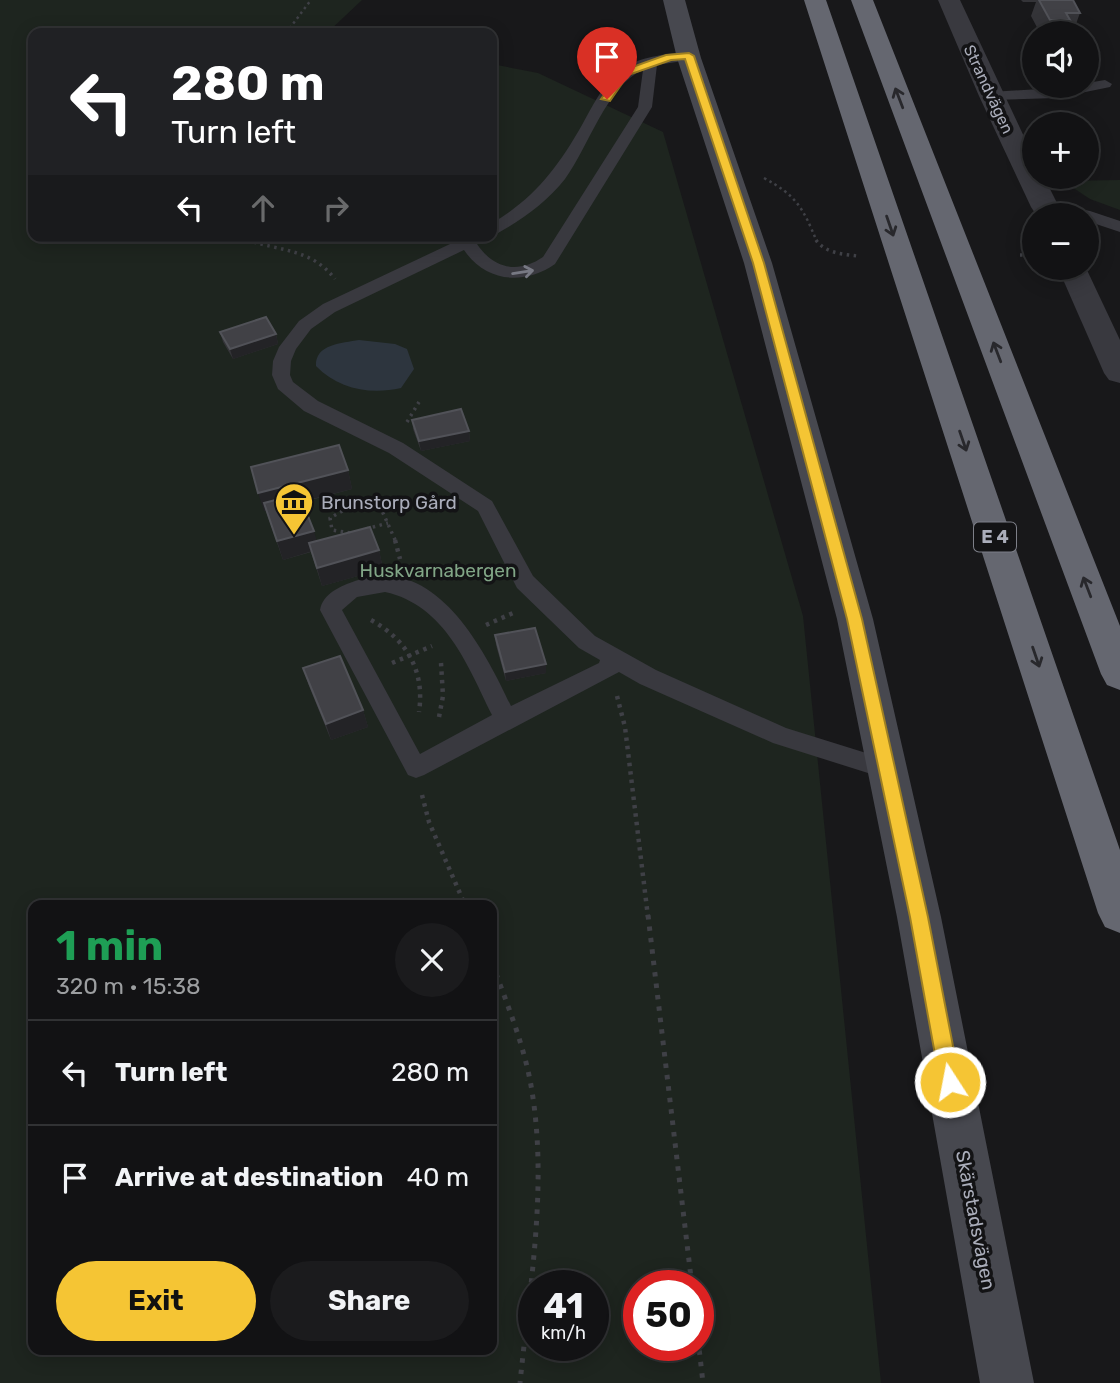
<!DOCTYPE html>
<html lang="en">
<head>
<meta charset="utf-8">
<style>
	body { margin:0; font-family:Rubik,sans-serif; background:#1b1b1d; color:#f1f3f6; height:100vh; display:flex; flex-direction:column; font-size:26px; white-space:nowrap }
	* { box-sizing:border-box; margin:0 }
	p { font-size:23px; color:#9c9ea0 }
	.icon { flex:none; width:38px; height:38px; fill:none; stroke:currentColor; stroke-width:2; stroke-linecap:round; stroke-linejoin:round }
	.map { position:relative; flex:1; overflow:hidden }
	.side { position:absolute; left:28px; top:900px; width:469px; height:455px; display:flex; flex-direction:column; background:#121214; border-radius:14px; box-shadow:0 4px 18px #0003,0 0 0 2px #313234 }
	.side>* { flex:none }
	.guide { position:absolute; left:28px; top:28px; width:469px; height:214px; border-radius:14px; box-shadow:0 4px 18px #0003,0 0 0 2px #313234; background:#202124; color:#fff; overflow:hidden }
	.tools { position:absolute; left:1022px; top:21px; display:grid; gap:14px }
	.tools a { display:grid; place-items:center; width:77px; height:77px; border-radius:50%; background:#121214; box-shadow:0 4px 18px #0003,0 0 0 2px #313234; font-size:35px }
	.speed { position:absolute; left:518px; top:1270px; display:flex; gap:14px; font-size:35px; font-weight:700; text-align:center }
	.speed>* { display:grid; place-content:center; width:91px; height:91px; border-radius:50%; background:#121214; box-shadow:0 4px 18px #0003,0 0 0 2px #313234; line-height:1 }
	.speed small { font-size:18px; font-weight:400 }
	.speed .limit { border:10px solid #d22; background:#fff; color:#111 }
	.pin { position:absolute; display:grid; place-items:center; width:60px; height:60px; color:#fff; margin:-72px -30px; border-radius:50% 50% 50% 0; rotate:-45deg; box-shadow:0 0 7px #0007 }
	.pin .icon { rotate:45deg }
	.me { position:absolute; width:77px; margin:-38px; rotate:349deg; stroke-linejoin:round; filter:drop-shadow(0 0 5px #0008) }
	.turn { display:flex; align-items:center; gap:24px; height:147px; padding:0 28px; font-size:32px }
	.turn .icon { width:91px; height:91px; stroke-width:2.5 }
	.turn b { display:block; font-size:49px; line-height:60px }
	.lanes { display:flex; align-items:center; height:66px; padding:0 28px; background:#0003; justify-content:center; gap:35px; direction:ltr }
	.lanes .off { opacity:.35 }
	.round { display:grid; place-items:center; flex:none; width:74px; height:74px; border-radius:37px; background:#1b1b1d }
	.summary { display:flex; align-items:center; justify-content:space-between; height:119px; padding:0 28px }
	h1 { font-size:42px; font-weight:700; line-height:52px; color:#1e9e55 }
	.action { display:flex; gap:14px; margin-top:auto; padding:14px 28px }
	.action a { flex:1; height:80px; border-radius:42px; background:#f5c534; color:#111; font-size:28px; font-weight:700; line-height:80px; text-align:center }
	.action a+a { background:#1b1b1d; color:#f1f3f6 }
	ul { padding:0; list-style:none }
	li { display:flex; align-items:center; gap:21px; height:105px; padding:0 28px; border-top:2px solid #313234 }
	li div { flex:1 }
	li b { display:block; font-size:26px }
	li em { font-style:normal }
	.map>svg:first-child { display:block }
</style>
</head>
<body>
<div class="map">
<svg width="1120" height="1383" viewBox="0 0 1120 1383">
	<rect width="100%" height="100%" fill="#18181a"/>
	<path fill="#1e251f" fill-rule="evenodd" d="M 0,0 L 362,0 L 327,33 L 33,33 L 33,236 L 492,236 L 492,64 L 538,73 L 663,132 L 803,616 L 881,1383 L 0,1383 ZM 33,905 L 492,905 L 492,1349 L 33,1349 ZM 534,1286 L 593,1286 L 593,1346 L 534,1346 ZM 639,1286 L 698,1286 L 698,1346 L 639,1346 Z
		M 1120,180 L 1120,210 L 1090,199 L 1063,181 Z"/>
	<path fill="#2d353e" d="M 359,340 L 395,344 L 407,349 L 414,369 L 401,388 C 370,395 338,389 316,366 C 315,344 342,343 359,340 Z"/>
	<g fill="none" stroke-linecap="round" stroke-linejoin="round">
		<path stroke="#3f4046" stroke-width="2.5" stroke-dasharray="2.5 3.5" stroke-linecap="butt" d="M 286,33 L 311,0
			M 764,178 C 797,196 803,208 817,242
			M 237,236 L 252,242"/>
		<path stroke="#3f4046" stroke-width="3.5" stroke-dasharray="2.5 4.5" stroke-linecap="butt" d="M 247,240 C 280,251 312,249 335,279
			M 816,240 C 825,253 842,254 857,256
			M 1020,255 L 1034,255
			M 407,422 L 419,402
			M 366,529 L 388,523
			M 350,533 L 332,530 L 330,518 L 344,510 L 379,504 L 396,542"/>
		<path stroke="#3f4046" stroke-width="4.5" stroke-dasharray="3.5 5" stroke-linecap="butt" d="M 395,540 L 400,559
			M 371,620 C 407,640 425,671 419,712
			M 486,625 L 513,613
			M 392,663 L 432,646
			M 617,696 L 625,727 L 648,917
			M 439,717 L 443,696 L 441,663
			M 422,795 L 429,822 L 465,905"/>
		<path stroke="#3f4046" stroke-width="5" stroke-dasharray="4.5 7" stroke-linecap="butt" d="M 648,915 L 692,1286
			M 492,963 C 506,1001 522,1040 530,1080 C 549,1180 530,1283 520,1383
			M 698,1339 L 703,1383"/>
		<path fill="#39393f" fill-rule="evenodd" d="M 681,52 L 689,52 L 696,56 L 689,60 L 657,65 L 652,107 L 555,264 C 525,285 486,283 464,250 L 335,312 L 311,329 L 296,349 L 291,361 L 290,375 L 293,382 L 318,401 L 403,443 L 492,501 L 533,576 L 595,636 L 656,670 L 786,728 L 895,762 L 899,769 L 895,776 L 887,779 L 773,743 L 640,684 L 619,672 L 424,775 L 416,778 L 408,775 L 320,610 C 323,593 341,586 355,581 C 435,552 484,649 511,706 L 599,663 L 600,660 L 579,648 L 517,588 L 478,511 L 389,453 L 304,411 L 278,389 L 272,375 L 273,361 L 279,347 L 299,321 L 323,304 L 467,236 L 489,236 L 477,244 C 494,269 518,274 543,257 L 638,107 L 643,70 C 607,85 588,148 565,179 C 547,202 523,219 498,233 L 492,235 L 492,223 C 534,199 558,167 582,125 C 592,107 603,84 619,71 C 635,58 661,55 681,52 ZM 385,592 C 445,605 468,666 492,715 L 420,754 L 342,610 L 357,597 Z
			M 1105,80 L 1112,84 L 1110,87 L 1056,98 L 991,100 L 984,96 L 991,92 L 1087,86 L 1087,83 Z
			M 1045,202 L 1090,211 L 1120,221 L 1120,232 L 1087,221 L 1087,215 L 1064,215 L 1039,210 L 1037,207 L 1039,204 Z"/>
		<path fill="#39393f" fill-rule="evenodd" d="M 1058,268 L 1086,268 L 1120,340 L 1120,383 L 1109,380 L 1104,373 Z"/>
		<path fill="#39393f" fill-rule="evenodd" d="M 938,0 L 960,0 L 1034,158 L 1034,177 L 1044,177 L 1059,207 L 1055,213 L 1045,215 L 1035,213 L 1031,207 L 979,96 Z"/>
		<path fill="#47484f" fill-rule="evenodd" d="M 663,0 L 685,0 L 701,58 L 772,263 L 873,619 L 941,917 L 1034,1383 L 980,1383 L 897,917 L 837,619 L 744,263 L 677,58 Z"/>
		<path fill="#656770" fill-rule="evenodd" d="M 804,0 L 826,0 L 1120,850 L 1120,933 L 1105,927 L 1098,913 Z
			M 851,0 L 873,0 L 1120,626 L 1120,690 L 1107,685 L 1101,674 Z"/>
	</g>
	<path fill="#343438" d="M 1021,0 L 1073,0 L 1080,13 L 1073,32 L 1040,33 L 1031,16 L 1036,2 L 1023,2 Z
		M 220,332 L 276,334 L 278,344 L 233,359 L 223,342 Z
		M 412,420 L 469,431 L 470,441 L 421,451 L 413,429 Z
		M 348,470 L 352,489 L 303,502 L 316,541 L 379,550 L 383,569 L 322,586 L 311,552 L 283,560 L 266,511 L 264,511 Z
		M 495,635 L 546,673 L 506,681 L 496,645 Z
		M 303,668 L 363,710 L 368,727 L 331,740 L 309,686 Z"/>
	<path fill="#232326" d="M 276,334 L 278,344 L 233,359 L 230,349 Z
		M 469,431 L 470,441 L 421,451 L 419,441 Z
		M 348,470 L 352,489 L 264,511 L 258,493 Z
		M 314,531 L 319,549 L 283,560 L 277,541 Z
		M 379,550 L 383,569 L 322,586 L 317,568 Z
		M 546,664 L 546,673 L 506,681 L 505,672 Z
		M 363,710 L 368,727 L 331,740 L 326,724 Z"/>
	<path fill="#414146" stroke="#515258" stroke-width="2" d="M 1039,0 L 1073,0 L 1080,13 L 1066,13 L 1070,20 L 1050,20 Z
		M 266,317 L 276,334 L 230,349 L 220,332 Z
		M 461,409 L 469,431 L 419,441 L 412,420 Z
		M 339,445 L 348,470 L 258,493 L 251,467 Z
		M 299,494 L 314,531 L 277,541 L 264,503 Z
		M 370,527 L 379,550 L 317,568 L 309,543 Z
		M 535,628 L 546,664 L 505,672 L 495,635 Z
		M 340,656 L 363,710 L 326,724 L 303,668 Z"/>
	<defs><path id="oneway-shaft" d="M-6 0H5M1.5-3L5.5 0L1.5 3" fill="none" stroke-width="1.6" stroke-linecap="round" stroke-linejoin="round" transform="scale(1.75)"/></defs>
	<g stroke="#28282c">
		<use href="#oneway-shaft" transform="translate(899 98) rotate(-111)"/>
		<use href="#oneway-shaft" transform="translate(890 226) rotate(71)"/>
		<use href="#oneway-shaft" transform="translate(997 352) rotate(-111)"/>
		<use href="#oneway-shaft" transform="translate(963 441) rotate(71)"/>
		<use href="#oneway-shaft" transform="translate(1087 587) rotate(-111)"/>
		<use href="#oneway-shaft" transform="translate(1036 657) rotate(71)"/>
	</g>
	<use stroke="#777983" href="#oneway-shaft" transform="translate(523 272) rotate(-9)"/>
	<path fill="#f5c534" stroke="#9f8022" stroke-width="2" d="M 689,53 L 694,56 L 764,263 L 862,619 L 928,917 L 960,1082 L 957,1088 L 950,1091 L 943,1088 L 940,1082 L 910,917 L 847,619 L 753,263 L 685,59 L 671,60 L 628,75 L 610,101 L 601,99 L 621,71 L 666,55 Z"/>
	<defs>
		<g id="museum-pin" transform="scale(2.0125)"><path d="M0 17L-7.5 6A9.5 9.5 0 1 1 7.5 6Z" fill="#f5c534" stroke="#131315"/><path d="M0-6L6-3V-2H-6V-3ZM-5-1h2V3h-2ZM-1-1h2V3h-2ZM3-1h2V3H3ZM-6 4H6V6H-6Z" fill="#111"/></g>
	</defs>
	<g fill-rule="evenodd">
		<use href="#museum-pin" x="294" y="502"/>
	</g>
	<g text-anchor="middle" stroke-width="7" stroke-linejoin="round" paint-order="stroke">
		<g font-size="16" fill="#aaadba" stroke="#131315">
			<text transform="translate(989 89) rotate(65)" y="6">Strandvägen</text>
		</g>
		<rect fill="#131315" stroke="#7d7f88" stroke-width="2" x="974" y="522.5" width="42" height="29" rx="5"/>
		<g font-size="18" font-weight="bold" fill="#aaadba">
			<text x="995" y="543">E 4</text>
		</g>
		<g font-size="19" fill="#aaadba" stroke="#131315" text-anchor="start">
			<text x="321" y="509">Brunstorp Gård</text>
		</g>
		<g font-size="19" fill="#81a586" stroke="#131315">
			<text x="438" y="577">Huskvarnabergen</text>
		</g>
		<g font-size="19" fill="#aaadba" stroke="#131315">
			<text transform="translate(976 1220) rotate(79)" y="7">Skärstadsvägen</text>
		</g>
	</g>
</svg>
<div class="tools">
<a><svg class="icon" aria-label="sound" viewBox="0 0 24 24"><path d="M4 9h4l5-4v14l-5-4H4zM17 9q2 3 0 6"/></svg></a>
<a>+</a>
<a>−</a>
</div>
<div class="speed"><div>41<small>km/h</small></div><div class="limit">50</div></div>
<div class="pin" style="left:607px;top:99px;background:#d93025"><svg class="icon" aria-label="arrive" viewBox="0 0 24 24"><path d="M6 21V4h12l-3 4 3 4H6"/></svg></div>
<svg class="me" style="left:950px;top:1082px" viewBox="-20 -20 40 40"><circle r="17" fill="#f5c534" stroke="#fff" stroke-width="3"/><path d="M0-11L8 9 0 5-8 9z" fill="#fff"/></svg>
<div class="guide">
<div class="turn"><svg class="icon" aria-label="left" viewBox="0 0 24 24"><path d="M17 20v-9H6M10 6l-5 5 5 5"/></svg><div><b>280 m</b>Turn left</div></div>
<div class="lanes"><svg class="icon" aria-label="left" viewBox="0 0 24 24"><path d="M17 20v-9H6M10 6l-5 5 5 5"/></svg><svg class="icon off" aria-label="ahead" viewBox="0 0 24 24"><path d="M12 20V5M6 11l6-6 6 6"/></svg><svg class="icon off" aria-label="right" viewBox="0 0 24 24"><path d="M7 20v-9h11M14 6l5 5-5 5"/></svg></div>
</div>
<section class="side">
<div class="summary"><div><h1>1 min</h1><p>320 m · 15:38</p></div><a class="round"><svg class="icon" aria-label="close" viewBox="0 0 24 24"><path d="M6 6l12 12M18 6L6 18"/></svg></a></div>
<ul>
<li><svg class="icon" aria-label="left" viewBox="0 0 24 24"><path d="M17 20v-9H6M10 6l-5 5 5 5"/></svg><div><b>Turn left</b></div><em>280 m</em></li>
<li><svg class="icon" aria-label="arrive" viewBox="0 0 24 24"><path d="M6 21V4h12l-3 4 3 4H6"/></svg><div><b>Arrive at destination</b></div><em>40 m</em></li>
</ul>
<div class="action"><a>Exit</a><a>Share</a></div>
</section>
</div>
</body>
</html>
